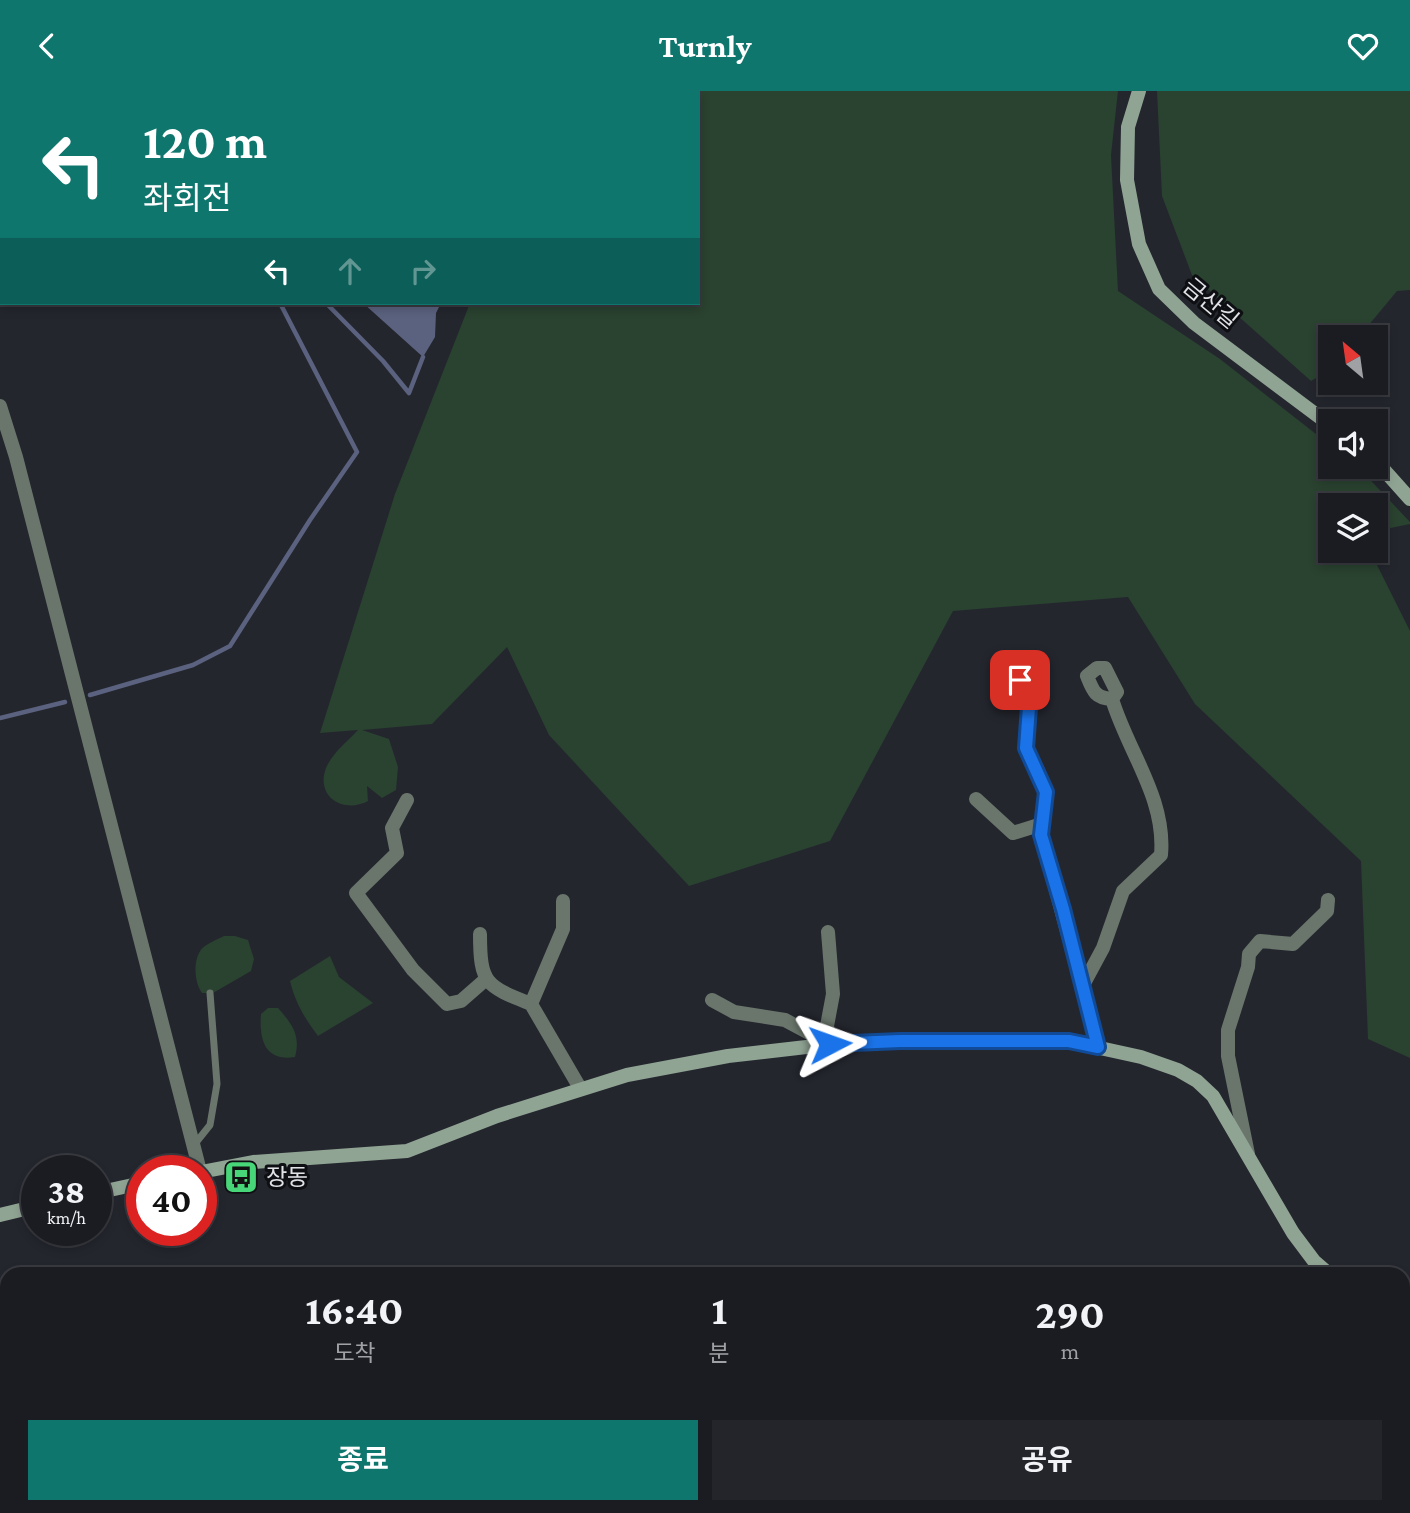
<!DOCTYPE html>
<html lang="ko">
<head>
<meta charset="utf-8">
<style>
	body { margin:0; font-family:"Crimson Pro","Noto Sans KR",serif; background:#24252a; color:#f1f3f6; height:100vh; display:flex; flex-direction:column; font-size:26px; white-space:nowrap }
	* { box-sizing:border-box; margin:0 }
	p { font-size:23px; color:#a0a1a5 }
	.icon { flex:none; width:38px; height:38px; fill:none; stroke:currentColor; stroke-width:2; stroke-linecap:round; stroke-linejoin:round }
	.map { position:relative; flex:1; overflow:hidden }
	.sheet { position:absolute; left:0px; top:1176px; width:1410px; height:247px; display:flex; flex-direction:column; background:#1b1c22; border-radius:21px 21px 0 0; box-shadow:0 4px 10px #0003,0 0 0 2px #393a40 }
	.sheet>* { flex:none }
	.top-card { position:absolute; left:0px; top:0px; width:700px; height:214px; box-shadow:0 4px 10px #0003,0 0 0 2px #393a40; background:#0f766e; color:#fff; overflow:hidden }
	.needle { width:46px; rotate:331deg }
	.buttons { position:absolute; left:1318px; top:234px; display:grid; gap:14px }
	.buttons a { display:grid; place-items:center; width:70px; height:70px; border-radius:0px; background:#1b1c22; box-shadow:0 4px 10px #0003,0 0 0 2px #393a40; font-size:35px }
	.speed { position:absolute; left:21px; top:1064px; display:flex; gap:14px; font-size:35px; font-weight:700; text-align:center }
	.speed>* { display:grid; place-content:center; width:91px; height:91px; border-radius:50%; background:#1b1c22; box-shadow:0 4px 10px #0003,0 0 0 2px #393a40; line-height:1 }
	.speed small { font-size:18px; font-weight:400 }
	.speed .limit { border:10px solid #d22; background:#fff; color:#111 }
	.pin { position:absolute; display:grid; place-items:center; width:60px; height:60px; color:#fff; margin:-30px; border-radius:14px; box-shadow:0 4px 10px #0006 }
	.me { position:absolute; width:77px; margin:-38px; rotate:86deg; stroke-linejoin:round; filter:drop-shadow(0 0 5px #0008) }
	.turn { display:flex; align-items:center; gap:24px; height:147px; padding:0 28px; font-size:32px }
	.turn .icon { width:91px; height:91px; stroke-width:2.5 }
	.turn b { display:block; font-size:49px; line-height:60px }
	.lanes { display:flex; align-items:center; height:66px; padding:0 28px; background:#0003; justify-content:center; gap:35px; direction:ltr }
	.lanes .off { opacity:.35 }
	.eta { display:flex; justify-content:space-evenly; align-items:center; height:119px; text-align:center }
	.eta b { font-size:42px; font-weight:700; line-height:49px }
	.action { display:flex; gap:14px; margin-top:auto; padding:14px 28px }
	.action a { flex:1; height:80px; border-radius:0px; background:#0f766e; color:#fff; font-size:28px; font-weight:700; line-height:80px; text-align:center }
	.action a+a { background:#24252a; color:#f1f3f6 }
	header { display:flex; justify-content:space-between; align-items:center; height:91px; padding:0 28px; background:#0f766e; color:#fff; font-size:32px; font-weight:700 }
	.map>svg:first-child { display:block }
</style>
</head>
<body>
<header><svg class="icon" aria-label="back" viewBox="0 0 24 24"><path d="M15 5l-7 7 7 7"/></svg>Turnly<svg class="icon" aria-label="heart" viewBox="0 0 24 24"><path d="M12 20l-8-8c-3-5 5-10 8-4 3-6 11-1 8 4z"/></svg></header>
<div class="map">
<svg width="1410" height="1422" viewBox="0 0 1410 1422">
	<rect width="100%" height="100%" fill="#24262e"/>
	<path fill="#2a4230" d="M 16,0 L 293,0 L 16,2 Z
		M 558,0 L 1118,0 L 1111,64 L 1118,200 L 1220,268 L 1330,354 L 1330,376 L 1358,376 L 1410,431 L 1410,433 L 1376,440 L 1376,415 L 1330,415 L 1330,460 L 1370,460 L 1410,540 L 1410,967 L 1368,948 L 1361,770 L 1195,613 L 1128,506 L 953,520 L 830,750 L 689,795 L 549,644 L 507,556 L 432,633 L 362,639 L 389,648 L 398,676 L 396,699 L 382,707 L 367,695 L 368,710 C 344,723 315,706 326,677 C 333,661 347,651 358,639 L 320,642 L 395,403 L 470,212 L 698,212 L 698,2 L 556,2 Z
		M 1157,0 L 1410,0 L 1410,199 L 1397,200 L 1358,247 L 1330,247 L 1330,279 L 1311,290 L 1192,184 L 1162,105 Z
		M 224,845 L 235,845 L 248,849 L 254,868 L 251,880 L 213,902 L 202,902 C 195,893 193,873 199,862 C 203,853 217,849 224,845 Z
		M 330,865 L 339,886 L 373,912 L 318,945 C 305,928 295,911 290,890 Z
		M 268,917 L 278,917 C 292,933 301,944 295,966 C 264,971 259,947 261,923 Z
		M 294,1416 L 632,1416 L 658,1422 L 278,1422 Z"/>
	<path fill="#5b627f" d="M 363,212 L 441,212 L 436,222 L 435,246 L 423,266 Z"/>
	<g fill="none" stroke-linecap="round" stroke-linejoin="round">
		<path stroke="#5b627f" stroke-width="4.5" d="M 326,212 L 383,270 L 409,302 L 423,266
			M 90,604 L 193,574 L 230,555 L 310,429 L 357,361 L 280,212
			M 0,627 L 65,611"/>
		<path stroke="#6a766c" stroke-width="7" d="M 194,1054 L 210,1034 L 217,993 L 210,902
			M 1404,1239 L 1410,1239"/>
		<path stroke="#6a766c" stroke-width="14" d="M 0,315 L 16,366 L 200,1080
			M 1020,589 L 1026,601 L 1029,616 L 1026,657 L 1046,701 L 1041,744 L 1098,955
			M 976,708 L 1013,742 L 1042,733
			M 407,709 L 392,737 L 397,762 L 356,802 L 413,879 L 447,913 L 461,910 L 485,889
			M 563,810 L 563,838 L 531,913 L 580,997
			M 828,841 L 833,903 L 827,935 L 830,953
			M 480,843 C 480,893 486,895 531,913
			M 1082,896 L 1103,857 L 1123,800 L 1161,764 C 1166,707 1128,661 1112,608 L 1117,601 L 1105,577 L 1097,577 L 1087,585 C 1093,600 1095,607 1112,608
			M 712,909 L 734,921 L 785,929 L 830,953
			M 1248,1063 L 1228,965 L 1228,939 L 1248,876 L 1249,863 L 1260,850 L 1293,853 L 1327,820 L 1328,809"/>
		<path stroke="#90a494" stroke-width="14" d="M 1139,0 L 1128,36 L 1127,89 L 1139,153 L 1159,198 L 1194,232 L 1330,334
			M 1376,370 L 1410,408
			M 201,1081 L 253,1071 L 407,1060 L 497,1025 L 627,984 L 728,965 L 841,952 L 900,950 L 1068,950 L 1141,966 L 1178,979 L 1197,990 L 1213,1005 L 1293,1142 L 1314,1170 L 1329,1183
			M 96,1102 L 142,1092
			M 0,1124 L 37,1115"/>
		<path stroke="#c7e7ce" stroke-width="21" d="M 1404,1283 L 1410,1283
			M 34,1422 L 49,1416
			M 96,1422 L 112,1416"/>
		<path stroke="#c7e7ce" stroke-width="21" d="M 1404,1261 L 1410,1262"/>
	</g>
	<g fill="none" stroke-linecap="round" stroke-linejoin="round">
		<g stroke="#114b97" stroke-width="18">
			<path id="route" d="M 830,953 L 900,950 L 1069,950 L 1098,956 L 1063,818 L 1041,744 L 1046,701 L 1026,657 L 1029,616 L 1026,601 L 1020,589"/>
		</g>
		<use href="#route" stroke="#1a73e8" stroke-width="12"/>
	</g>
	<defs>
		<g id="bus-square" transform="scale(1.75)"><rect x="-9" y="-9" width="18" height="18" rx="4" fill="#47d779" stroke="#0e0f13"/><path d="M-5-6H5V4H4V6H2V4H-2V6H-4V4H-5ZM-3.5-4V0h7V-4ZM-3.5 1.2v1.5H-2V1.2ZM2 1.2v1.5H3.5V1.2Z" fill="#111"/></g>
	</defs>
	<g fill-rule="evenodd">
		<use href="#bus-square" x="241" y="1086"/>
	</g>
	<g text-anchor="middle" stroke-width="6" stroke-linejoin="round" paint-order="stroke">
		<g font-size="23" fill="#e0e2e7" stroke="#0e0f13">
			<text transform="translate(1211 212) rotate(40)" y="8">금산길</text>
		</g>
		<g font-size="23" fill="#e0e2e7" stroke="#0e0f13" text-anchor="start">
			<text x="266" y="1094">장동</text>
		</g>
	</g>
</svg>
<div class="buttons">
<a><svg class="needle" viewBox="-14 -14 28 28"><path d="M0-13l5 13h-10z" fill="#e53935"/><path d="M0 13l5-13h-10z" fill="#a0a1a5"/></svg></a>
<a><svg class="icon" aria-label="sound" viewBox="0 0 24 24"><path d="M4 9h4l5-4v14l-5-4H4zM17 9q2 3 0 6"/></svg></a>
<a><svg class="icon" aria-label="layers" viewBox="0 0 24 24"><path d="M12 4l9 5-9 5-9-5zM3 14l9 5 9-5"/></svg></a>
</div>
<div class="speed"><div>38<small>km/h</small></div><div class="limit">40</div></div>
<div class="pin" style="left:1020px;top:589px;background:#d93025"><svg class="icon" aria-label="arrive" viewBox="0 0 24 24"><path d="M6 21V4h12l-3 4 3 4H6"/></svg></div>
<svg class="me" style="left:830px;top:953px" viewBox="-20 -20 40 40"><path d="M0-17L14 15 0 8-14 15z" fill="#1a73e8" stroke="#fff" stroke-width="4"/></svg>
<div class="top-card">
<div class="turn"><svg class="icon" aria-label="left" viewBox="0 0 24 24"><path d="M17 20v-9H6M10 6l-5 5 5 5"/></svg><div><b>120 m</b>좌회전</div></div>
<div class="lanes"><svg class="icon" aria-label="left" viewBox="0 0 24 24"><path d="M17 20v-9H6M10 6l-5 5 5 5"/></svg><svg class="icon off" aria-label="ahead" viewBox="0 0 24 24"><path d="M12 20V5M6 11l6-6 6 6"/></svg><svg class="icon off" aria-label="right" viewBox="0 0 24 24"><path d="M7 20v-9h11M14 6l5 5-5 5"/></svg></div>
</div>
<section class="sheet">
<div class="eta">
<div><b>16:40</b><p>도착</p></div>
<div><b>1</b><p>분</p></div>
<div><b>290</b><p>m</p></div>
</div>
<div class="action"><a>종료</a><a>공유</a></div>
</section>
</div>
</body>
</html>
